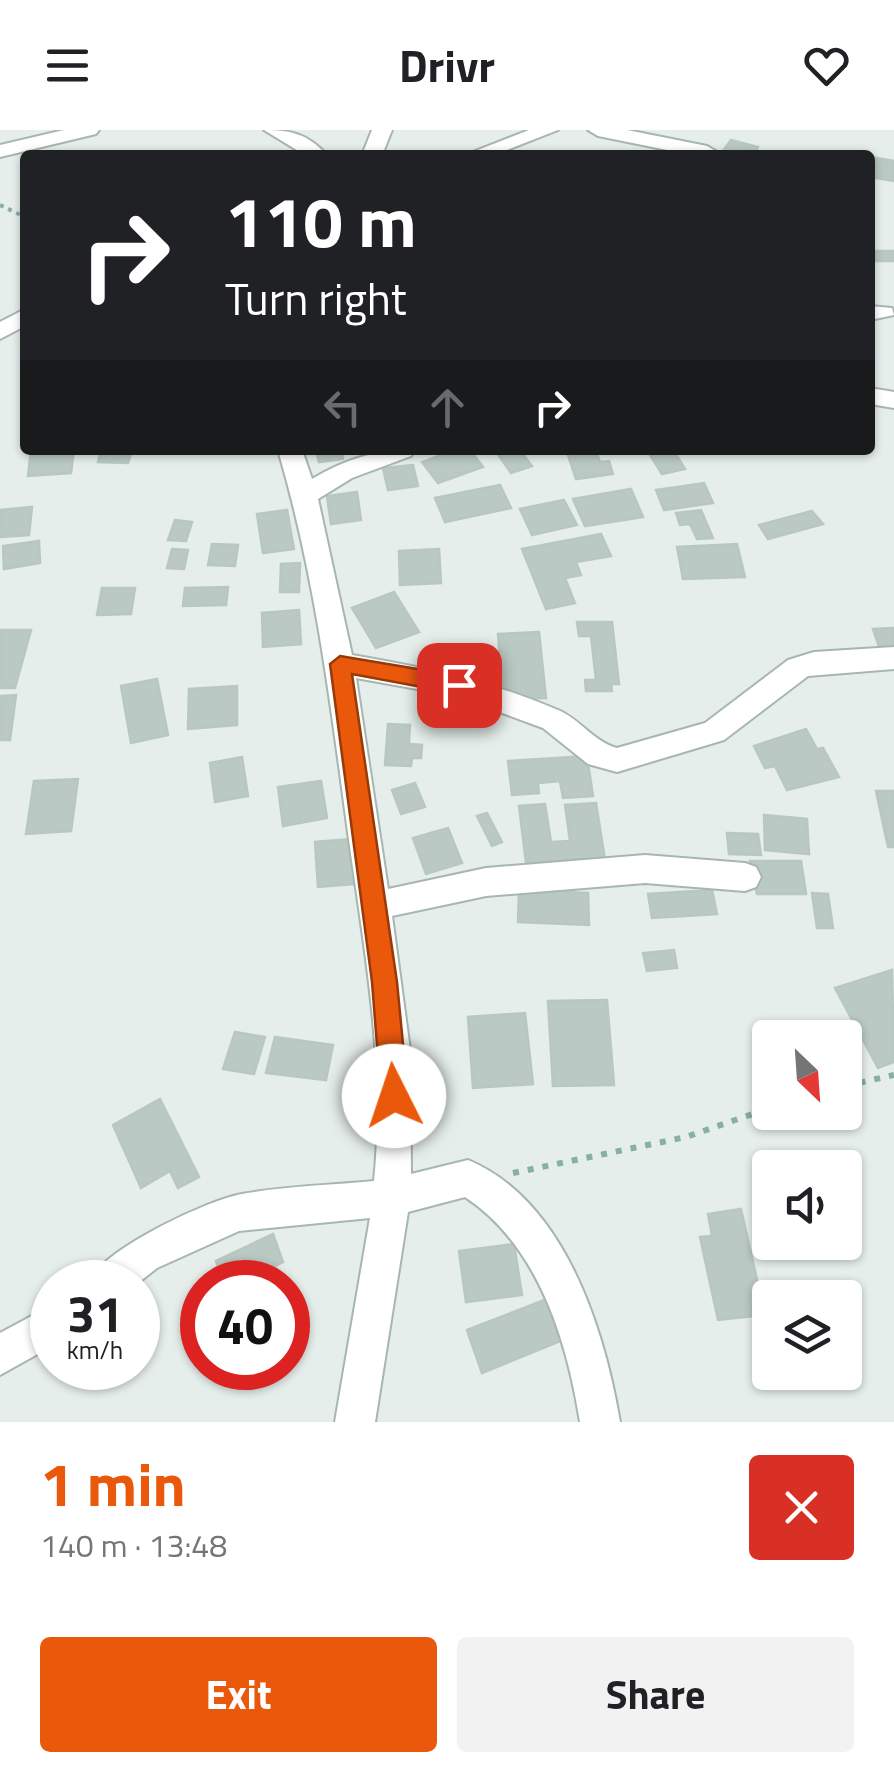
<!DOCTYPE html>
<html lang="en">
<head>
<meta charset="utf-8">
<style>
	body { margin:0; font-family:"Titillium Web",sans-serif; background:#f2f2f2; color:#202124; height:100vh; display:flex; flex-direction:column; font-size:38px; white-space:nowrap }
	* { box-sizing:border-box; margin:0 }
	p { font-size:32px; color:#757577 }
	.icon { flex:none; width:55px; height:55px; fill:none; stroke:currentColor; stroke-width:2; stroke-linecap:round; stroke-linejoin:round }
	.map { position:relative; height:1292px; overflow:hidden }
	.side { display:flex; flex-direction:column; background:#fff; flex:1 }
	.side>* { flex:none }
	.top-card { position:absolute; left:20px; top:20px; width:855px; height:305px; border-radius:10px; box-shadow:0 2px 8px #0004; background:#202124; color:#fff; overflow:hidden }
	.needle { width:65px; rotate:155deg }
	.controls { position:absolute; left:752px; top:890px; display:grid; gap:20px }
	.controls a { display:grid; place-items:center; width:110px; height:110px; border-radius:10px; background:#fff; box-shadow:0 2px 8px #0004; font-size:50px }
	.speed { position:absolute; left:30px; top:1130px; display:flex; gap:20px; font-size:50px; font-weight:700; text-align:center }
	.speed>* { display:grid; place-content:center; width:130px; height:130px; border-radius:50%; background:#fff; box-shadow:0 2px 8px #0004; line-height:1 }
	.speed small { font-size:25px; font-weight:400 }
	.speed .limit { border:15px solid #d22; background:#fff; color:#111 }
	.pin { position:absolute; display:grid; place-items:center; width:85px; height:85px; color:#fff; margin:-42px; border-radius:20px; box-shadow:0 5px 15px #0006 }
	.me { position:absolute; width:110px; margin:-55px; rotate:356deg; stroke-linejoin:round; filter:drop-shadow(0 0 8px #0008) }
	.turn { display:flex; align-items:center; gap:35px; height:210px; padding:0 40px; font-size:45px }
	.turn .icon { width:130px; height:130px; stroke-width:2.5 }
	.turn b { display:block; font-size:70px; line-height:85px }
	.lanes { display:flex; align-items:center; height:95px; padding:0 40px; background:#0003; justify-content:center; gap:50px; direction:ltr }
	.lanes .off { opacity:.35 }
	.round { display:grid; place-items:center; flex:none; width:105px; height:105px; border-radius:10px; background:#f2f2f2 }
	.overview { display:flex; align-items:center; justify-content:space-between; height:170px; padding:0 40px }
	h1 { font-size:60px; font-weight:700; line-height:75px; color:#ea580c }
	.primary-button { display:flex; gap:20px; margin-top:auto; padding:20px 40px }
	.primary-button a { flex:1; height:115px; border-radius:10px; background:#ea580c; color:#fff; font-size:40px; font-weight:700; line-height:115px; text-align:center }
	.primary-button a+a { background:#f2f2f2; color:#202124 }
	header { display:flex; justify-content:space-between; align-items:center; height:130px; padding:0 40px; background:#fff; font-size:45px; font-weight:700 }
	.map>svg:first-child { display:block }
</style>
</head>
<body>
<header><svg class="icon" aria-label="menu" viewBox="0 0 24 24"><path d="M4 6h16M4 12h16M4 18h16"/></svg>Drivr<svg class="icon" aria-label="heart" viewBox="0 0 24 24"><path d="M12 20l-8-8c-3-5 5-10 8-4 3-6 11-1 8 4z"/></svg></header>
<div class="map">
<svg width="894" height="1292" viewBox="0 0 894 1292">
	<rect width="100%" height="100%" fill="#e5eeea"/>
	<path fill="#bac9c3" stroke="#b8c8c1" stroke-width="2.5" d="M 731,10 L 758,17 L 756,21 L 769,25 L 720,25 Z
		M 870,27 L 894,31 L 894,51 L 870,47 Z
		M 870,121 L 894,121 L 894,131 L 871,131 Z
		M 31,320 L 74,320 L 71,343 L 28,346 Z
		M 101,320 L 132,320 L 128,333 L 98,332 Z
		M 316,320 L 341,320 L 343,329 L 319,332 Z
		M 455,320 L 470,320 L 483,337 L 438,353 L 422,332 Z
		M 495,320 L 520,320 L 532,336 L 511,343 Z
		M 647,320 L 680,320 L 674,321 L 685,339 L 662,344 Z
		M 596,321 L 600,332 L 609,331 L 613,344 L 576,349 L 568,325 Z
		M 413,335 L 418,356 L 388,360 L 383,338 Z
		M 704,353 L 713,373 L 664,380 L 656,360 Z
		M 500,355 L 511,378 L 445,392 L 435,368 Z
		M 631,359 L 643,387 L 585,396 L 573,369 Z
		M 357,362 L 361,390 L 331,394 L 327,366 Z
		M 564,370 L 577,395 L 532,405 L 520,379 Z
		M 32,377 L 29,405 L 0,407 L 0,380 Z
		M 287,380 L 294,419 L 263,423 L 257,384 Z
		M 701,380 L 713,408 L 697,409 L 690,394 L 680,395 L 676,383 Z
		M 812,381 L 823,394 L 768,409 L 759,395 Z
		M 175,390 L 192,392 L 186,411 L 168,410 Z
		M 601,404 L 611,426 L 576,432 L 581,445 L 565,448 L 575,473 L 546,479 L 522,419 Z
		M 39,411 L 40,433 L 4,439 L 3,416 Z
		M 212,414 L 238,415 L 235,436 L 208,435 Z
		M 737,414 L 745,447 L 683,449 L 677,417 Z
		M 172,419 L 188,420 L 184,439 L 167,438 Z
		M 439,419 L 441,453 L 400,455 L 399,421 Z
		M 300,433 L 299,462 L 280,462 L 281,434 Z
		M 228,457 L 226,475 L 183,476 L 185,458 Z
		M 102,458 L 135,458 L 131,484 L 97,485 Z
		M 394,462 L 419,502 L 376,518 L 352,478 Z
		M 299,480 L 301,514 L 263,517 L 262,483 Z
		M 577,492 L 612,492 L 619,554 L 611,554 L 612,561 L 586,561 L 585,550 L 596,550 L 591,506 L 579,506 Z
		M 894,498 L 894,522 L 881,523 L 873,499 Z
		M 0,500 L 31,500 L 15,558 L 0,558 Z
		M 539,502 L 546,568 L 503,569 L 498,504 Z
		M 157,549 L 168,605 L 131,613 L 121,556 Z
		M 237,556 L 237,595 L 188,599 L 189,559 Z
		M 16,565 L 10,610 L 0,610 L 0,566 Z
		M 388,594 L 410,595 L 409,614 L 422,615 L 421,628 L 412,628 L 411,636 L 385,635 Z
		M 806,599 L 817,619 L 823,618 L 839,647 L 787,660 L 775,636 L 765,638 L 754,616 Z
		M 587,626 L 593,666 L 563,668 L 560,651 L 538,653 L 539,663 L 512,665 L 508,631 Z
		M 242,627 L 248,666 L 215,672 L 210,633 Z
		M 78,649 L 71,701 L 26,704 L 34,651 Z
		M 321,651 L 327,688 L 283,696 L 278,657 Z
		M 415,653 L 425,677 L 401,684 L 392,660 Z
		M 876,661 L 894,661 L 894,717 L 888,717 Z
		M 596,673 L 606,736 L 527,741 L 519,676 L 545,674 L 551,712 L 570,711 L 565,675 Z
		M 487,683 L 502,712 L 492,716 L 477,686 Z
		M 764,685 L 807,689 L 809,724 L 765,720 Z
		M 448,698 L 462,733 L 426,744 L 413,708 Z
		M 727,703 L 758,704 L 761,725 L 729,724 Z
		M 351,709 L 354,754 L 318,757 L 315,712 Z
		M 750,731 L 801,731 L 806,764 L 757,764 Z
		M 519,760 L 588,763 L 589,795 L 518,792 Z
		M 712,760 L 717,784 L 652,788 L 648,764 Z
		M 812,763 L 828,764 L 833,798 L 817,798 Z
		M 674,820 L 677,838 L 647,841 L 643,823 Z
		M 892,840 L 894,932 L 878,938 L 835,858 Z
		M 607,870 L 614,955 L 553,956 L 548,871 Z
		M 525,883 L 533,954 L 473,958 L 468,887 Z
		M 235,902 L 265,907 L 254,944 L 223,939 Z
		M 275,907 L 333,915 L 326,950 L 266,943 Z
		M 160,969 L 199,1047 L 178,1058 L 170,1041 L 141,1058 L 113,995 Z
		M 741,1079 L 765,1185 L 718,1190 L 700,1107 L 712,1106 L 708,1084 Z
		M 273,1104 L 283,1132 L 241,1152 L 224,1152 L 216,1131 Z
		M 514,1114 L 522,1165 L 466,1172 L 459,1121 Z
		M 549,1168 L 565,1209 L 482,1243 L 467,1200 Z"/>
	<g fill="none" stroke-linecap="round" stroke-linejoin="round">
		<g stroke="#a7b6b1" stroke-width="4">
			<path id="minor" d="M 64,0 L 99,0 L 96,4 L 0,27 L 0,15 Z
				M 264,0 C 291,0 308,4 327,25 L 305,25 Z
				M 372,0 L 392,0 L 382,25 L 362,25 Z
				M 529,0 L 558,0 L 494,25 L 465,25 Z
				M 588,0 L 627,0 L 707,16 L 717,22 L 692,25 L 598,6 Z
				M 870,176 L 892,178 L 894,185 L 870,190 Z
				M 25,179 L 25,196 L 0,209 L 0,192 Z
				M 870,258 L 894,262 L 894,278 L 870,274 Z
				M 278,320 L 302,320 L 312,349 C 346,329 375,320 414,320 L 411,326 L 352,348 L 318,369 L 352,525 C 427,538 487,550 558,580 C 580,589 594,612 617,618 L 705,593 L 788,530 L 814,522 L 894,517 L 894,539 L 808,546 L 724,610 L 617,642 L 588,634 L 543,598 L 456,566 L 356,548 L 388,759 L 486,738 L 645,725 L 745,733 L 756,737 L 761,747 L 756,757 L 745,761 L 645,753 L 486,766 L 392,786 L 410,920 L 411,1044 L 468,1030 C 564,1070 604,1198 620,1292 L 580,1292 C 567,1210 538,1115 465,1067 L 408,1082 L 375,1292 L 335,1292 L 370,1088 L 239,1101 L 157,1138 L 138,1153 L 89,1152 C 102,1120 207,1070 242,1064 C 285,1056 331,1055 374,1051 C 386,936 365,823 349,710 C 331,578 316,448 278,320 Z
				M 52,1175 L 52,1216 L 0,1245 L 0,1203 Z"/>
		</g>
		<path stroke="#86b1a2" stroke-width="4" stroke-dasharray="4 5" stroke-linecap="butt" d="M 0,75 L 25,87"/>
		<path stroke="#86b1a2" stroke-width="6" stroke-dasharray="6 9" stroke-linecap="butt" d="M 845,956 L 894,945
			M 513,1043 L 686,1007 L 770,978"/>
		<use href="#minor" fill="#fff" fill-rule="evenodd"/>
	</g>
	<path fill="#ea580c" stroke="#983908" stroke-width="2.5" d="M 340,526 L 459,546 L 470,555 L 459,564 L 352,544 L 397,852 L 408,966 L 404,975 L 394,979 L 385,975 L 381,966 L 372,852 L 330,534 Z"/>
</svg>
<div class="controls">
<a><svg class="needle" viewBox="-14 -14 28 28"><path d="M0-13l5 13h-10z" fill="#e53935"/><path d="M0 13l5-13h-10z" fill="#757577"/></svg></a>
<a><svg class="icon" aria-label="sound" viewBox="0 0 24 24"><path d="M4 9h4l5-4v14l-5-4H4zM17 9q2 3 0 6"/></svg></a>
<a><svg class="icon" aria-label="layers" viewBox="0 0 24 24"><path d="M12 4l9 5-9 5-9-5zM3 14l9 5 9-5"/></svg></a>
</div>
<div class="speed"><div>31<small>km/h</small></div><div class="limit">40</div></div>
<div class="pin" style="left:459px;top:555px;background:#d93025"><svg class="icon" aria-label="arrive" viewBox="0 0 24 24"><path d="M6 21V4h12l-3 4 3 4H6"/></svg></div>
<svg class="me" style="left:394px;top:966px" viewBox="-20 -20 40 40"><circle r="19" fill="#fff"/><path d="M0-13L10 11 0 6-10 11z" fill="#ea580c"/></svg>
<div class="top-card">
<div class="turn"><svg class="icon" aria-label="right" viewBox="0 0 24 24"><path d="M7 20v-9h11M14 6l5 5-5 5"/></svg><div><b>110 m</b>Turn right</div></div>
<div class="lanes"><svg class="icon off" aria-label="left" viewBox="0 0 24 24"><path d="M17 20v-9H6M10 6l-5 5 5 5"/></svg><svg class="icon off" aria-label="ahead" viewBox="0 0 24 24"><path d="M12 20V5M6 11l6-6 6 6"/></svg><svg class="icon" aria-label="right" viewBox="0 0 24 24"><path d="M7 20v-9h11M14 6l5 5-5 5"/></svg></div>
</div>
</div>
<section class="side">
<div class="overview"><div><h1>1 min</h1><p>140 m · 13:48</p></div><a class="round" style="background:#d93025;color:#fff"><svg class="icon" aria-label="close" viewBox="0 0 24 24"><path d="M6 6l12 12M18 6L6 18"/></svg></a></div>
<div class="primary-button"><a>Exit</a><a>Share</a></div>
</section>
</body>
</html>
